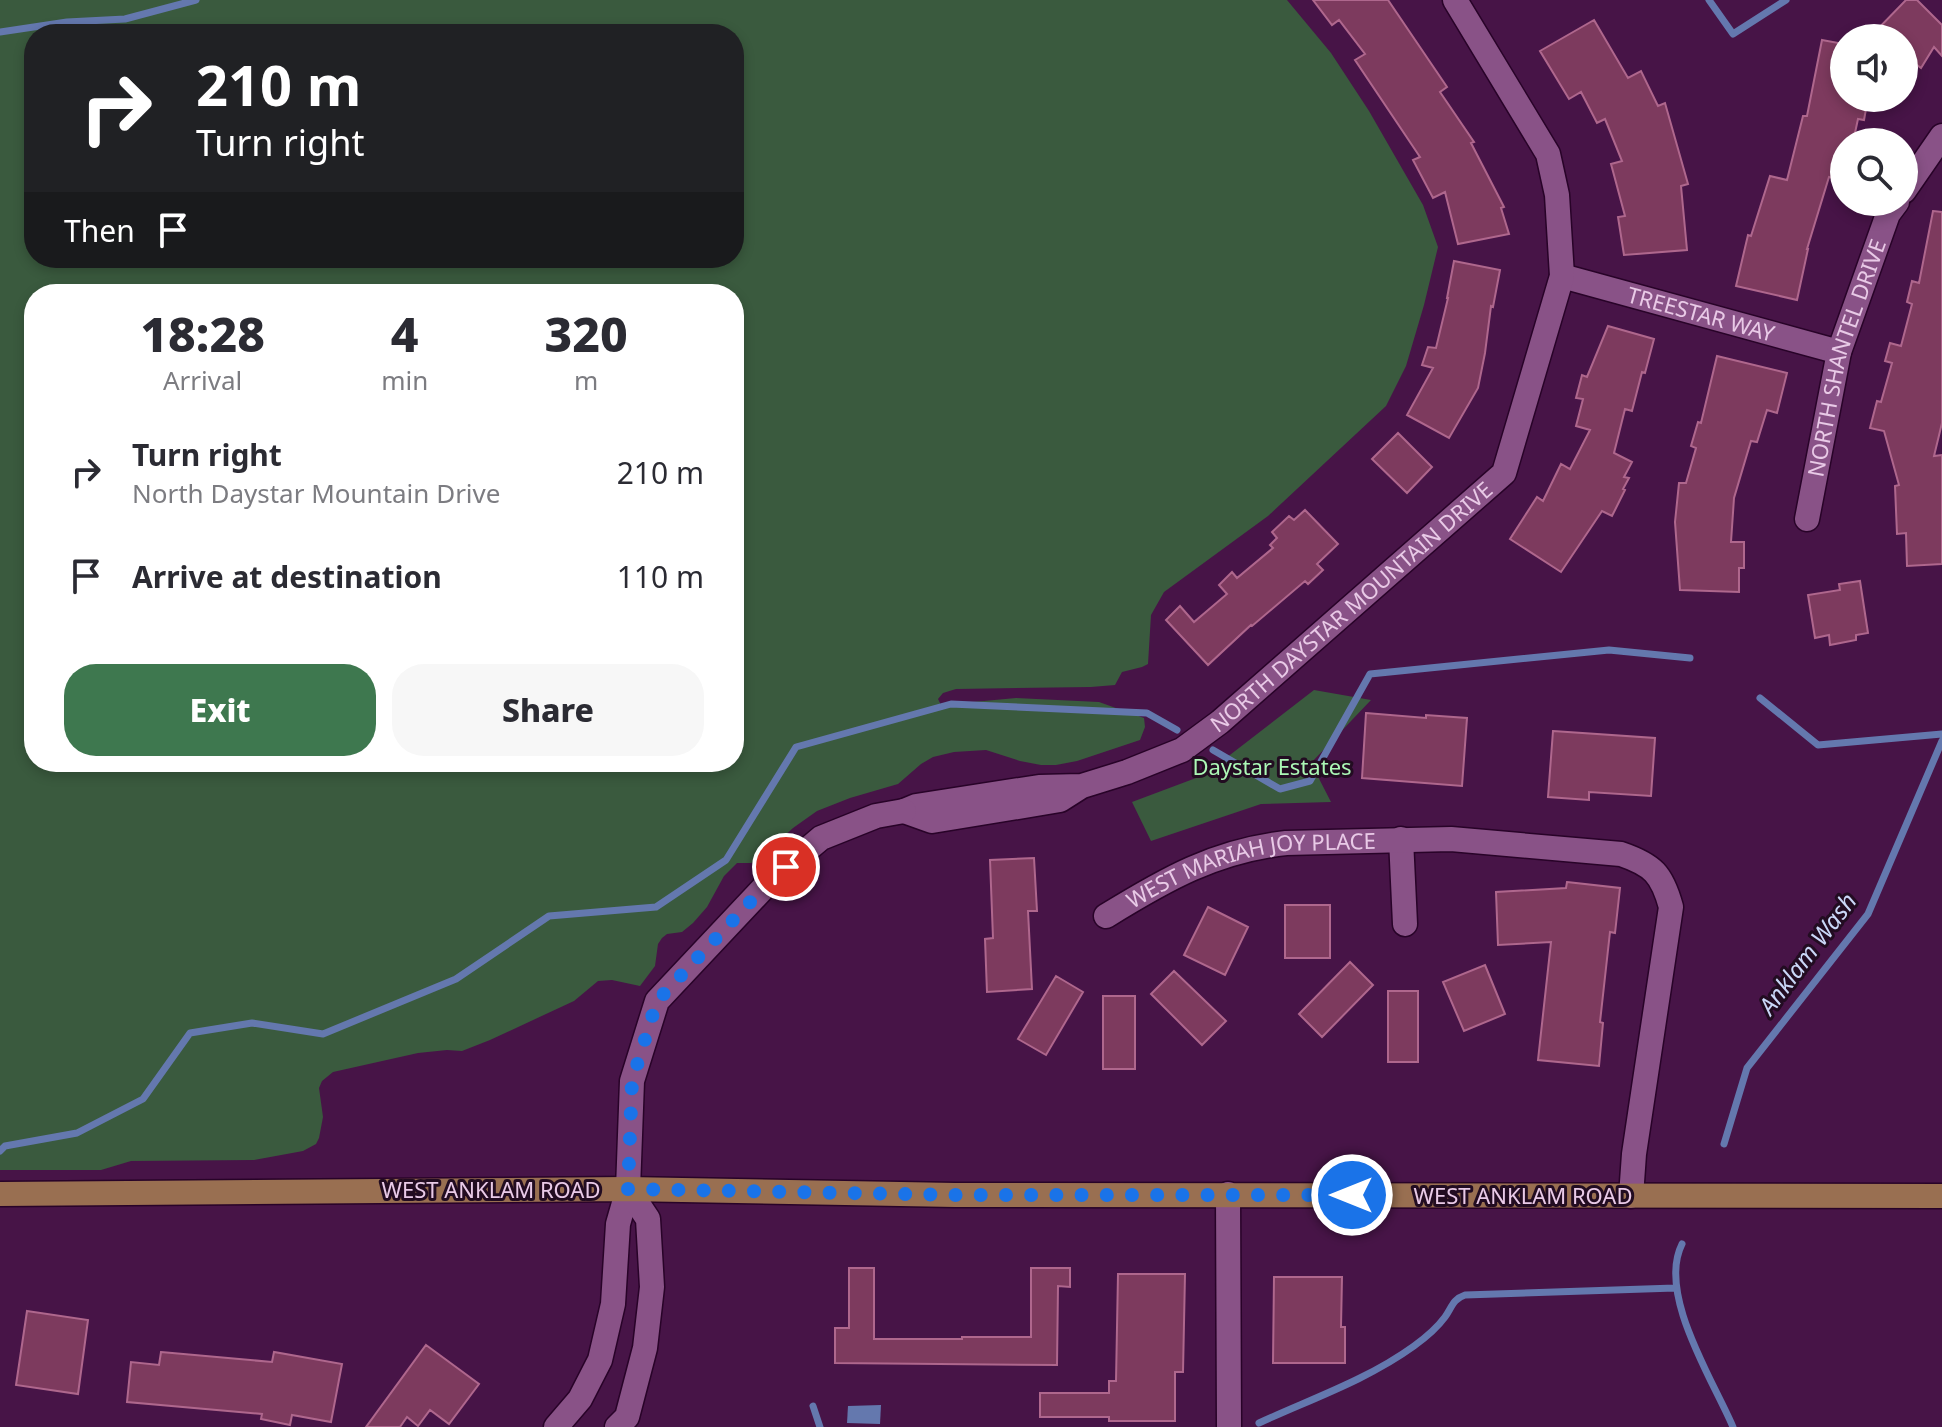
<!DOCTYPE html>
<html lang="en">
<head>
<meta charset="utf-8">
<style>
	body { margin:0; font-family:"Noto Sans",sans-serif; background:#f7f7f7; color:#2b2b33; height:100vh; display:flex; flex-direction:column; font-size:30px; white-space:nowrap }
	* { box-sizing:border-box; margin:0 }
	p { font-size:26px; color:#7c7c81 }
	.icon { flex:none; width:44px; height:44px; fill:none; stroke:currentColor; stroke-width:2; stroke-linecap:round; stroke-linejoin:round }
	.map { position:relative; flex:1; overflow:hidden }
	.details { position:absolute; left:24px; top:284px; width:720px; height:488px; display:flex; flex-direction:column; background:#fff; border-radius:32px; box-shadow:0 4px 12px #0003 }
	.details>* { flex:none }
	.guide { position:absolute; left:24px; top:24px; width:720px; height:244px; border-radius:32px; box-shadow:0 4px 12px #0003; background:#202124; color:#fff; overflow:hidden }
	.buttons { position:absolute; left:1830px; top:24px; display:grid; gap:16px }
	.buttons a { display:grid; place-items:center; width:88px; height:88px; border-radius:50%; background:#fff; box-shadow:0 4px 12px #0003; font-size:40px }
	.pin { position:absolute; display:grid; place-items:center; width:68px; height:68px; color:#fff; margin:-34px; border:4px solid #fff; border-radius:50%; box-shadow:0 2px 8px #0007 }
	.me { position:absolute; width:88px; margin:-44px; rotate:270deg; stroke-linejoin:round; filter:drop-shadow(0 0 6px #0008) }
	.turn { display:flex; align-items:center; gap:28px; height:168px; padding:0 40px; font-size:36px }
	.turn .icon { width:104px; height:104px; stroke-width:2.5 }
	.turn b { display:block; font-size:56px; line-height:68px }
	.then { display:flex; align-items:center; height:76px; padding:0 40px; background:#0003; gap:16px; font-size:30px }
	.eta { display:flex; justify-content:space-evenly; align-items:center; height:136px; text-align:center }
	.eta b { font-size:48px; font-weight:800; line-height:56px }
	.cta { display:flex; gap:16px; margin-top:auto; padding:16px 40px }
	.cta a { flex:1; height:92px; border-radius:32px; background:#3e784f; color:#fff; font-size:32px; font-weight:800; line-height:92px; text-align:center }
	.cta a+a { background:#f7f7f7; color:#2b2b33 }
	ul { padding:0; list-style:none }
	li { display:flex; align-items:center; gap:24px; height:104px; padding:0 40px }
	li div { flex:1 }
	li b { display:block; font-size:30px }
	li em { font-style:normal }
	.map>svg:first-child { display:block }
</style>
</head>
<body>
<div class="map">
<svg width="1942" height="1427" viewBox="0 0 1942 1427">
	<rect width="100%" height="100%" fill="#471447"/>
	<path fill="#3a5a3e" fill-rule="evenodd" d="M 0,0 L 1287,0 L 1331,53 L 1369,111 L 1423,205 L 1438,247 L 1424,305 L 1406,366 L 1386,406 L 1268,516 L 1164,592 L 1151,615 L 1148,664 L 1142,667 L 1122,672 L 1115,685 L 1091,687 L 956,689 L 943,693 L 938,699 L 941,705 L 1016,698 L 1099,702 L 1144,718 L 1145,727 L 1140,740 L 1077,761 L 1056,765 L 1041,765 L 1020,761 L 986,750 L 954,752 L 933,757 L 921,764 L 898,784 L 850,798 L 817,811 L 793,828 L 779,841 L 765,858 L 751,863 L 737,863 L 724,876 L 707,907 L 693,923 L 682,932 L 667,934 L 662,938 L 658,944 L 655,966 L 640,986 L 612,980 L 598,981 L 574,1001 L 490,1040 L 462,1051 L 447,1050 L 418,1053 L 333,1072 L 322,1081 L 319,1088 L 323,1117 L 319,1138 L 316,1144 L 303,1151 L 254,1160 L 131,1161 L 101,1170 L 0,1170 ZM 34,34 L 734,34 L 734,258 L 34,258 ZM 34,294 L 734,294 L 734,762 L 34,762 Z
		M 1314,690 L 1371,700 L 1311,763 L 1331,802 L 1261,804 L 1151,841 L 1132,802 L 1204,775 Z"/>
	<path fill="#6478ae" d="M 881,1405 L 880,1424 L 847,1423 L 848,1406 Z"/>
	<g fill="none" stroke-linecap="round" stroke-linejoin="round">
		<path stroke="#6478ae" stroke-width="7" d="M 1709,0 L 1733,34 L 1786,0
			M 0,32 L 67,22 L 125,19 L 196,0
			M 1760,698 L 1818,745 L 1942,734
			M 1213,750 L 1280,789 L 1310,781 L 1370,674 L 1609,650 L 1690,658
			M 1724,1144 L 1747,1068 L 1868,914 L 1942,741
			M 0,1151 L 5,1146 L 77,1133 L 143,1099 L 190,1033 L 252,1023 L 323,1034 L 456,979 L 549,916 L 656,907 L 726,860 L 796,747 L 951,704 L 1147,713 L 1177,730
			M 1682,1244 C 1657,1294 1713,1380 1733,1427
			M 813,1406 L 820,1427
			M 1259,1423 C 1311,1399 1367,1380 1414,1346 C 1425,1338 1437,1328 1445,1317 C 1452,1307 1453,1299 1465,1295 L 1675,1288"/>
	</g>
	<path fill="#7d3a5e" stroke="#af678d" stroke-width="2" d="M 1313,0 L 1388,0 L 1447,87 L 1440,92 L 1474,142 L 1471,143 L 1504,207 L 1501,208 L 1509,234 L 1458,244 L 1445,192 L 1433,198 L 1413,160 L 1420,157 L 1355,60 L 1365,54 L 1339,20 L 1332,25 Z
		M 1906,0 L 1917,0 L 1942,25 L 1942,56 L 1934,47 L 1921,68 L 1904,55 L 1904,38 L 1869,38 Z
		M 1594,20 L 1628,78 L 1641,71 L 1658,106 L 1665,103 L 1688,184 L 1681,186 L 1687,250 L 1624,255 L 1618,217 L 1625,216 L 1611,164 L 1622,161 L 1605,119 L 1597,123 L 1581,92 L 1569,99 L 1540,51 Z
		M 1822,40 L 1844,44 L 1844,98 L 1868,98 L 1864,120 L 1858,119 L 1853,142 L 1844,142 L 1844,181 L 1829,177 L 1807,249 L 1808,249 L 1797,300 L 1736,286 L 1748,235 L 1751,236 L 1770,176 L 1787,180 L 1803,116 L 1807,116 Z
		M 1933,211 L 1942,212 L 1942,423 L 1934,456 L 1942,455 L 1942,564 L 1907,566 L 1906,533 L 1897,534 L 1895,486 L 1899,485 L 1884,431 L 1870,428 L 1877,401 L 1881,402 L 1892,363 L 1885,361 L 1890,343 L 1901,346 L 1912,304 L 1907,302 L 1912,281 L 1919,283 Z
		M 1454,261 L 1500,270 L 1493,307 L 1491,306 L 1485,353 L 1478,388 L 1449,438 L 1407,415 L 1433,368 L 1422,365 L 1428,347 L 1436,348 L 1448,298 L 1447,298 Z
		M 1608,326 L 1654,339 L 1645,373 L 1642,372 L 1632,411 L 1625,409 L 1614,453 L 1632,462 L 1624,477 L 1629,478 L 1623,489 L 1625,490 L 1612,516 L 1602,511 L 1561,572 L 1510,539 L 1537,497 L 1543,501 L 1561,464 L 1570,469 L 1590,430 L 1576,426 L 1583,399 L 1576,398 L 1582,375 L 1587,377 Z
		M 1717,356 L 1787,373 L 1777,413 L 1767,410 L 1757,442 L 1751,441 L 1734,498 L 1731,542 L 1744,542 L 1744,568 L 1739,568 L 1739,592 L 1680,590 L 1675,522 L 1679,483 L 1686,483 L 1696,448 L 1691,446 L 1698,422 L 1701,423 Z
		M 1398,433 L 1432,467 L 1407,493 L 1372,459 Z
		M 1305,510 L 1338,544 L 1317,564 L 1323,570 L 1308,584 L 1305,581 L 1252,626 L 1251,625 L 1208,665 L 1166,620 L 1180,606 L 1194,622 L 1227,594 L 1219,585 L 1232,572 L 1237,578 L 1273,548 L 1270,545 L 1277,538 L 1272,532 L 1289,516 L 1294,520 Z
		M 1860,581 L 1868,633 L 1856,635 L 1856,640 L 1830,645 L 1829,635 L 1815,638 L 1808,595 L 1840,590 L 1839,584 Z
		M 1366,713 L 1426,718 L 1426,715 L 1467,718 L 1462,786 L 1362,778 Z
		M 1553,731 L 1655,738 L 1651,796 L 1589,792 L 1589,800 L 1548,797 Z
		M 1034,858 L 1037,911 L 1028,911 L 1032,989 L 987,992 L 985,939 L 993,938 L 990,860 Z
		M 1567,882 L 1620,888 L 1615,933 L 1610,932 L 1600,1022 L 1603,1023 L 1599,1066 L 1538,1060 L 1551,942 L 1498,945 L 1496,892 L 1566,888 Z
		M 1285,905 L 1330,905 L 1330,958 L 1285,958 Z
		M 1208,907 L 1248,927 L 1225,975 L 1184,955 Z
		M 1350,962 L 1373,985 L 1322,1037 L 1299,1014 Z
		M 1485,965 L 1505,1014 L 1464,1031 L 1443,982 Z
		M 1174,971 L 1226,1021 L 1202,1045 L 1151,994 Z
		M 1056,976 L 1083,992 L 1046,1055 L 1018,1039 Z
		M 1388,991 L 1418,991 L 1418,1062 L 1388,1062 Z
		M 1103,996 L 1135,996 L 1135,1069 L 1103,1069 Z
		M 849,1268 L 874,1268 L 874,1339 L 962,1339 L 962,1337 L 1031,1337 L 1031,1268 L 1070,1268 L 1070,1287 L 1058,1286 L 1057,1365 L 835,1363 L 835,1328 L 849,1328 Z
		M 1118,1274 L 1185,1274 L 1183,1372 L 1175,1372 L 1175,1421 L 1109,1421 L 1109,1417 L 1040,1417 L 1040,1393 L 1109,1393 L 1109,1381 L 1116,1381 Z
		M 1274,1277 L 1342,1277 L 1341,1327 L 1345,1327 L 1345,1363 L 1273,1363 Z
		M 27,1311 L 88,1320 L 78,1394 L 16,1385 Z
		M 426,1345 L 479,1384 L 449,1424 L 430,1410 L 418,1426 L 407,1417 L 400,1427 L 366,1427 Z
		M 161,1352 L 272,1362 L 274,1352 L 342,1364 L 331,1422 L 292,1415 L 290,1425 L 261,1419 L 262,1414 L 127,1402 L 131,1362 L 159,1365 Z"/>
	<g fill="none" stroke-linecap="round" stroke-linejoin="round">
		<g stroke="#280328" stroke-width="27">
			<g id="minor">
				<path d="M 1904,191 L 1942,136"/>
				<path id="s1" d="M 1562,276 L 1839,352"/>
				<path id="s2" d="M 1807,519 L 1839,352 L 1888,214 L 1897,202"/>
				<path id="s3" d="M 1082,786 L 1039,787 L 916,806 L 904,811 L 932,821 L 1060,800 L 1082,786 L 1127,772 L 1182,750 L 1220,722 L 1504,473 L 1562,276 L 1557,195 L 1548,154 L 1455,0"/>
				<path d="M 1401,839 L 1405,924"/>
				<path id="s4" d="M 1106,916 C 1166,879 1215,851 1286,843 L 1451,839 L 1621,854 C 1653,865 1662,874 1671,907 L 1634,1154 L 1631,1196"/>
				<path d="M 1228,1194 L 1229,1427"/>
				<path d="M 556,1427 L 580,1399 L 600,1360 L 613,1304 L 618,1224 L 628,1189 L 632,1081 L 657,1001 L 769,882 L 821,838 L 876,816 L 904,811"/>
				<path d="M 617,1427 L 627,1417 L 645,1348 L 652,1287 L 648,1219 L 628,1189"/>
			</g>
		</g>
		<g stroke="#280328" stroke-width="27">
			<path id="major" d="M 0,1194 L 628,1189 L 955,1195 L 1942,1196"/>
		</g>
		<use href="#minor" stroke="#895287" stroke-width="24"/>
		<use href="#major" stroke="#996f51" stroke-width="24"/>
	</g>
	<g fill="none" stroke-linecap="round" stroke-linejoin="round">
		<path stroke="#1a73e8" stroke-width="14" stroke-dasharray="0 25.2" d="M 786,867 L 769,882 L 657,1001 L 632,1081 L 628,1189 L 955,1195 L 1352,1195"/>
	</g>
	<g text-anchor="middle" stroke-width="6" stroke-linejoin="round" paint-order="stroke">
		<g font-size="22" fill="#e9cae7" stroke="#220c21">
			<text dy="8" stroke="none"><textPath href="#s1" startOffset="144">TREESTAR WAY</textPath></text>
			<text dy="8" stroke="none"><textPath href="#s2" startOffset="166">NORTH SHANTEL DRIVE</textPath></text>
			<text dy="8" stroke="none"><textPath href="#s3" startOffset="694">NORTH DAYSTAR MOUNTAIN DRIVE</textPath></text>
			<text dy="8" stroke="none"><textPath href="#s4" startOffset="156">WEST MARIAH JOY PLACE</textPath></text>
			<text x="491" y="1198">WEST ANKLAM ROAD</text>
			<text x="1523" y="1204">WEST ANKLAM ROAD</text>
		</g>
		<g font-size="22" fill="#acf8b6" stroke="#220c21">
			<text x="1272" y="775">Daystar Estates</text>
		</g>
		<g font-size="24" font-style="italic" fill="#cad7f7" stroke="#220c21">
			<text transform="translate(1808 954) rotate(-53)" y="8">Anklam Wash</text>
		</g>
	</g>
</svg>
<div class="buttons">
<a><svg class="icon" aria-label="sound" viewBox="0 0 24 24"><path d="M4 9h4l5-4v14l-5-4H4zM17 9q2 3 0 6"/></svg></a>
<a><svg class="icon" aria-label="search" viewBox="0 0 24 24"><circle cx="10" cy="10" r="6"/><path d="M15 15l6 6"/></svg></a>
</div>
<div class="pin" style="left:786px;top:867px;background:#d93025"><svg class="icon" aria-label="arrive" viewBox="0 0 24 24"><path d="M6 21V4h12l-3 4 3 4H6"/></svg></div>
<svg class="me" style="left:1352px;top:1195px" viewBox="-20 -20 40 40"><circle r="17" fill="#1a73e8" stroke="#fff" stroke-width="3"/><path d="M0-11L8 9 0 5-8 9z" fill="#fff"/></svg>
<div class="guide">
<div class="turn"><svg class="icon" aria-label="right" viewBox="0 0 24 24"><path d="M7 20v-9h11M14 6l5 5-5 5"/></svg><div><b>210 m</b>Turn right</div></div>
<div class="then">Then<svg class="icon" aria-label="arrive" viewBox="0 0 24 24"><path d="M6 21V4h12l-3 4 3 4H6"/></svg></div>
</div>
<section class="details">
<div class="eta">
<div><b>18:28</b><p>Arrival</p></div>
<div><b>4</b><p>min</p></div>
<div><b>320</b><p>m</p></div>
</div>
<ul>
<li><svg class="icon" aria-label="right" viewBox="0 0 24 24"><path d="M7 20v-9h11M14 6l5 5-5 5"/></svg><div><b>Turn right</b><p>North Daystar Mountain Drive</p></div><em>210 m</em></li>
<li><svg class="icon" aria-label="arrive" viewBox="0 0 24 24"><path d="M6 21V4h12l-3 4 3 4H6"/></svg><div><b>Arrive at destination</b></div><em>110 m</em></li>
</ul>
<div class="cta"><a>Exit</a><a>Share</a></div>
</section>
</div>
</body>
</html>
